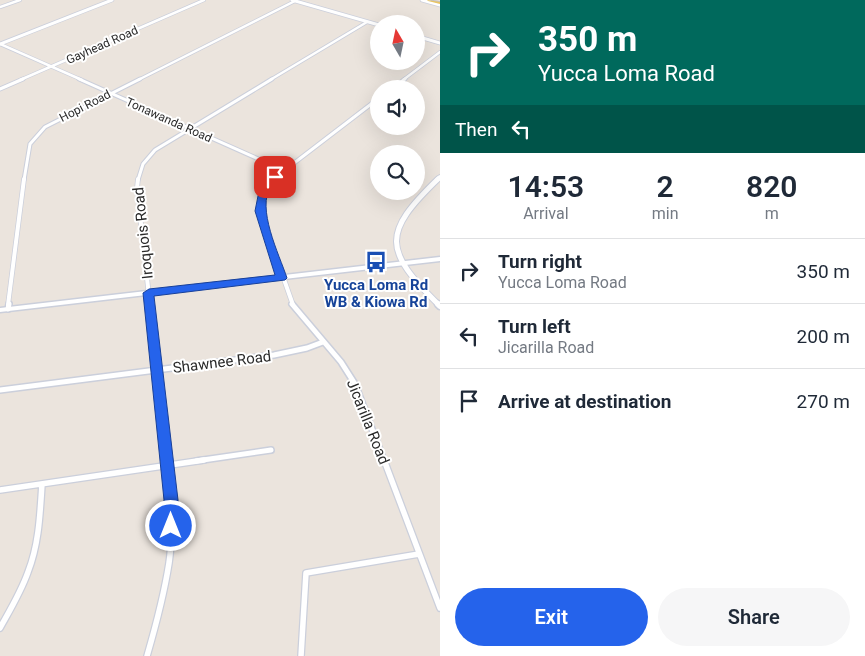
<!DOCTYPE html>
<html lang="en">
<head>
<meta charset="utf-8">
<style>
	body { margin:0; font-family:Roboto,sans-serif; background:#f6f6f7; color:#1f2937; height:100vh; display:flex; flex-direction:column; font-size:19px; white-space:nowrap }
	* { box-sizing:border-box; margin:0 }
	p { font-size:16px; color:#747a83 }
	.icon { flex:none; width:28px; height:28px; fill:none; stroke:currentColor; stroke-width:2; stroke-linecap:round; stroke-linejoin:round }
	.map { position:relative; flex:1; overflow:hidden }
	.panel { display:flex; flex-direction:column; background:#fff; width:425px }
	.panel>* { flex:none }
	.banner { background:#00695c; color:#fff; overflow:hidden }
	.needle { width:32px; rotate:351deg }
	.controls { position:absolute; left:370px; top:15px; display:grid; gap:10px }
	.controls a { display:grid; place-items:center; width:55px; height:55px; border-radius:50%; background:#fff; box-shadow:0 5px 20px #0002; font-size:25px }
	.pin { position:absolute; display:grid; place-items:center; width:42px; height:42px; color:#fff; margin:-21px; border-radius:10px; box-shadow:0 2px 8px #0006 }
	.me { position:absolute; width:55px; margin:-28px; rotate:0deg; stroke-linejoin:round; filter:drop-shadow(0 0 4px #0008) }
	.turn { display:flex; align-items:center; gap:18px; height:105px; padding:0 15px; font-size:22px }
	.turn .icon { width:65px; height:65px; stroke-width:2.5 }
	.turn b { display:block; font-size:35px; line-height:42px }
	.then { display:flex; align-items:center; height:48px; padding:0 15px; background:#0003; gap:10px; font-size:19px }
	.eta { display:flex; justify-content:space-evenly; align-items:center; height:85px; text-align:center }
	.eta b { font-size:30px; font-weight:600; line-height:35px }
	.button { display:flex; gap:10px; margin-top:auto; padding:10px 15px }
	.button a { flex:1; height:58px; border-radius:30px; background:#2563eb; color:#fff; font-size:20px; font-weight:600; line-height:58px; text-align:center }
	.button a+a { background:#f6f6f7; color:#1f2937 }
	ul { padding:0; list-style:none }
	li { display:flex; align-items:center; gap:15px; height:65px; padding:0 15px; border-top:1px solid #e0e1e3 }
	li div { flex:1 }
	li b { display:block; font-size:19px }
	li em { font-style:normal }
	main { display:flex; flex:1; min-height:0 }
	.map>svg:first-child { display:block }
</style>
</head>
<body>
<main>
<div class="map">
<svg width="440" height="656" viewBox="0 0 440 656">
	<rect width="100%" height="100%" fill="#ebe4dd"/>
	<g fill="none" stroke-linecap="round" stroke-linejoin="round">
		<g stroke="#cbcfdb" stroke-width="4">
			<path id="minor-far4" d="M 0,7 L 20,0
				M 0,44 L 82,80
				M 20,80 L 204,0
				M 138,80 L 295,1
				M 270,80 L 367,22
				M 403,80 L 440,52"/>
		</g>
		<g stroke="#cbcfdb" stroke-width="5">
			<path id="minor-far3" d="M 79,79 L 283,170
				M 0,89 L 23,79
				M 392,89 L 405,79
				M 24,180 L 30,144 L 45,127 L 140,79
				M 138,180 L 143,164 L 155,150 L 272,79
				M 272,180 L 379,98"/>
		</g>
		<g stroke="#cbcfdb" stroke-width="5.5">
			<path id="minor-far2" d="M 138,179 L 137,188 L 150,305
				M 274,179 C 263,187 262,198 260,211 L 293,305
				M 8,305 L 24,179"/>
		</g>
		<g stroke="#cbcfdb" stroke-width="8">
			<path id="minor-far1" d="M 150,304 L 167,461
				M 292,304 L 341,362 L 355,384 L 384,461
				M 8,309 L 9,304
				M 0,390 L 274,355 L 307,348 L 323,342
				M 196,461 L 271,450"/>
		</g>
		<g stroke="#cbcfdb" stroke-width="8">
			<path id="minor" d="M 384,460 L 440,608
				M 0,490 L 204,460
				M 0,628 C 10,610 21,592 28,572 C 39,544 40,514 42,484
				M 147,656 C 156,625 164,595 169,563 C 174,529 170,494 167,460
				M 301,656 L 306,573 L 419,554"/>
		</g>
		<g stroke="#cbcfdb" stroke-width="4.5">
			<path id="tertiary-far3" d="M 292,0 L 379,25
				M 422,0 L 440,5
				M 416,36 L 440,43
				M 0,44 L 112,0"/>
		</g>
		<g stroke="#cbcfdb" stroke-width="5.5">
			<path id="tertiary-far2" d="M 437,180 L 440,177"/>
		</g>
		<g stroke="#cbcfdb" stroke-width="7">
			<path id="tertiary-far1" d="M 438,179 C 382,233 383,250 439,305"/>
		</g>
		<g stroke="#cbcfdb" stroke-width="9">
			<path id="tertiary" d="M 438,304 L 440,306"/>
		</g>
		<g stroke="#cbcfdb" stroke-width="3">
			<path id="secondary" d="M 440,257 L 440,261 L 0,312 L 0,308 Z"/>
		</g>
		<g stroke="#c3c3c3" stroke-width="2">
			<path id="primary" d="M 427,0 L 440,2 L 440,4 L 428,1 Z"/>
		</g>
		<use href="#minor-far4" stroke="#fff" stroke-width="2.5"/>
		<use href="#minor-far3" stroke="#fff" stroke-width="3"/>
		<use href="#minor-far2" stroke="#fff" stroke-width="4"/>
		<use href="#minor-far1" stroke="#fff" stroke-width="5"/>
		<use href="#minor" stroke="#fff" stroke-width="5.5"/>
		<use href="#tertiary-far3" stroke="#fff" stroke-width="3"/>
		<use href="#tertiary-far2" stroke="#fff" stroke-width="4"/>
		<use href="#tertiary-far1" stroke="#fff" stroke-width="5"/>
		<use href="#tertiary" stroke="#fff" stroke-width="6"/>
		<use href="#secondary" fill="#fff" fill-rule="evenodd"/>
		<use href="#primary" fill="#e8c465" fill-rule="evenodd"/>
	</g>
	<path fill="#2563eb" stroke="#184099" d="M 275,175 L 280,177 C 277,180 273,183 271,186 C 256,208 279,254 287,278 L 285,280 L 154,296 L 178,500 L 178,526 L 176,531 L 171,534 L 166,531 L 163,526 L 164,500 L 143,293 L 149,289 L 275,275 L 255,211 L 258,196 L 263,184 Z"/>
	<defs>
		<g id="bus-bare" transform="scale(1.725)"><path d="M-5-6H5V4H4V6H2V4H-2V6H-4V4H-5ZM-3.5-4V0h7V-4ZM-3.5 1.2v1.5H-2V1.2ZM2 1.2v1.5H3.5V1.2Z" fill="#1a4fb4" stroke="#fff" stroke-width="2.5" paint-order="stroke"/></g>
	</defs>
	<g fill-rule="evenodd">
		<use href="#bus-bare" x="376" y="262"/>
	</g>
	<g text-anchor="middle" stroke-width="4" stroke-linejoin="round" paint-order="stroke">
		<g font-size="12" fill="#2a2a2a" stroke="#fff">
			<text transform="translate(102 45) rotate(-24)" y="4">Gayhead Road</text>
			<text transform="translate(85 106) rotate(-27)" y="4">Hopi Road</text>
			<text transform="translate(169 120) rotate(24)" y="4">Tonawanda Road</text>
		</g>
		<g font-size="15" fill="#2a2a2a" stroke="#fff">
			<text transform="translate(143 233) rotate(-96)" y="5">Iroquois Road</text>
			<text transform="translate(222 362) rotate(-7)" y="5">Shawnee Road</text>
			<text transform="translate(368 422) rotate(68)" y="5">Jicarilla Road</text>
		</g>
		<g font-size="15" font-weight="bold" fill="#164399" stroke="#fff">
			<text x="376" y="290">Yucca Loma Rd<tspan x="376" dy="17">WB &amp; Kiowa Rd</tspan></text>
		</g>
	</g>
</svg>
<div class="controls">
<a><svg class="needle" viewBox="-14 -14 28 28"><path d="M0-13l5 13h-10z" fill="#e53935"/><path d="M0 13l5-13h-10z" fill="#747a83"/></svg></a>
<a><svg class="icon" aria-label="sound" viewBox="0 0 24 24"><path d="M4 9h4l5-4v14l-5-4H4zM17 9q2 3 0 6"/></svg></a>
<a><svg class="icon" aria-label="search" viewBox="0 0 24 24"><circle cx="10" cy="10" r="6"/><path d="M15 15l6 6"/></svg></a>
</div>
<div class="pin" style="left:275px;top:177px;background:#d93025"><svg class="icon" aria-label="arrive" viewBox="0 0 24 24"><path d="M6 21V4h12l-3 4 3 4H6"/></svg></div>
<svg class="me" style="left:171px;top:526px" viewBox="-20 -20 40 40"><circle r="17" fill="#2563eb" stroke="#fff" stroke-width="3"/><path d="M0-11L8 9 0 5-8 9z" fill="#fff"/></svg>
</div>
<section class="panel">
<div class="banner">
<div class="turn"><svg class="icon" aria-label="right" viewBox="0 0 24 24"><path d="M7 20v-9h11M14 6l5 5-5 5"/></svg><div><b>350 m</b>Yucca Loma Road</div></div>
<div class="then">Then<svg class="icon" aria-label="left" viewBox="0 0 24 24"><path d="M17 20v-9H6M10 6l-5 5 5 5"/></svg></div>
</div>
<div class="eta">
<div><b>14:53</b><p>Arrival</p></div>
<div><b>2</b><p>min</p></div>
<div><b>820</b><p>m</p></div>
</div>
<ul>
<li><svg class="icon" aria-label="right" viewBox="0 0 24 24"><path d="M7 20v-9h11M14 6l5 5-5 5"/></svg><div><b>Turn right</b><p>Yucca Loma Road</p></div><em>350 m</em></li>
<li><svg class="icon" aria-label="left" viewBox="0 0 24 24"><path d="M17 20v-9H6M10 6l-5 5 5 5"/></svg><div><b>Turn left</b><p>Jicarilla Road</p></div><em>200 m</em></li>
<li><svg class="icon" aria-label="arrive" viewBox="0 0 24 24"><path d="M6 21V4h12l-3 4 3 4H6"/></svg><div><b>Arrive at destination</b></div><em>270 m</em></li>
</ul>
<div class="button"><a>Exit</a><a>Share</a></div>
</section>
</main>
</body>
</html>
